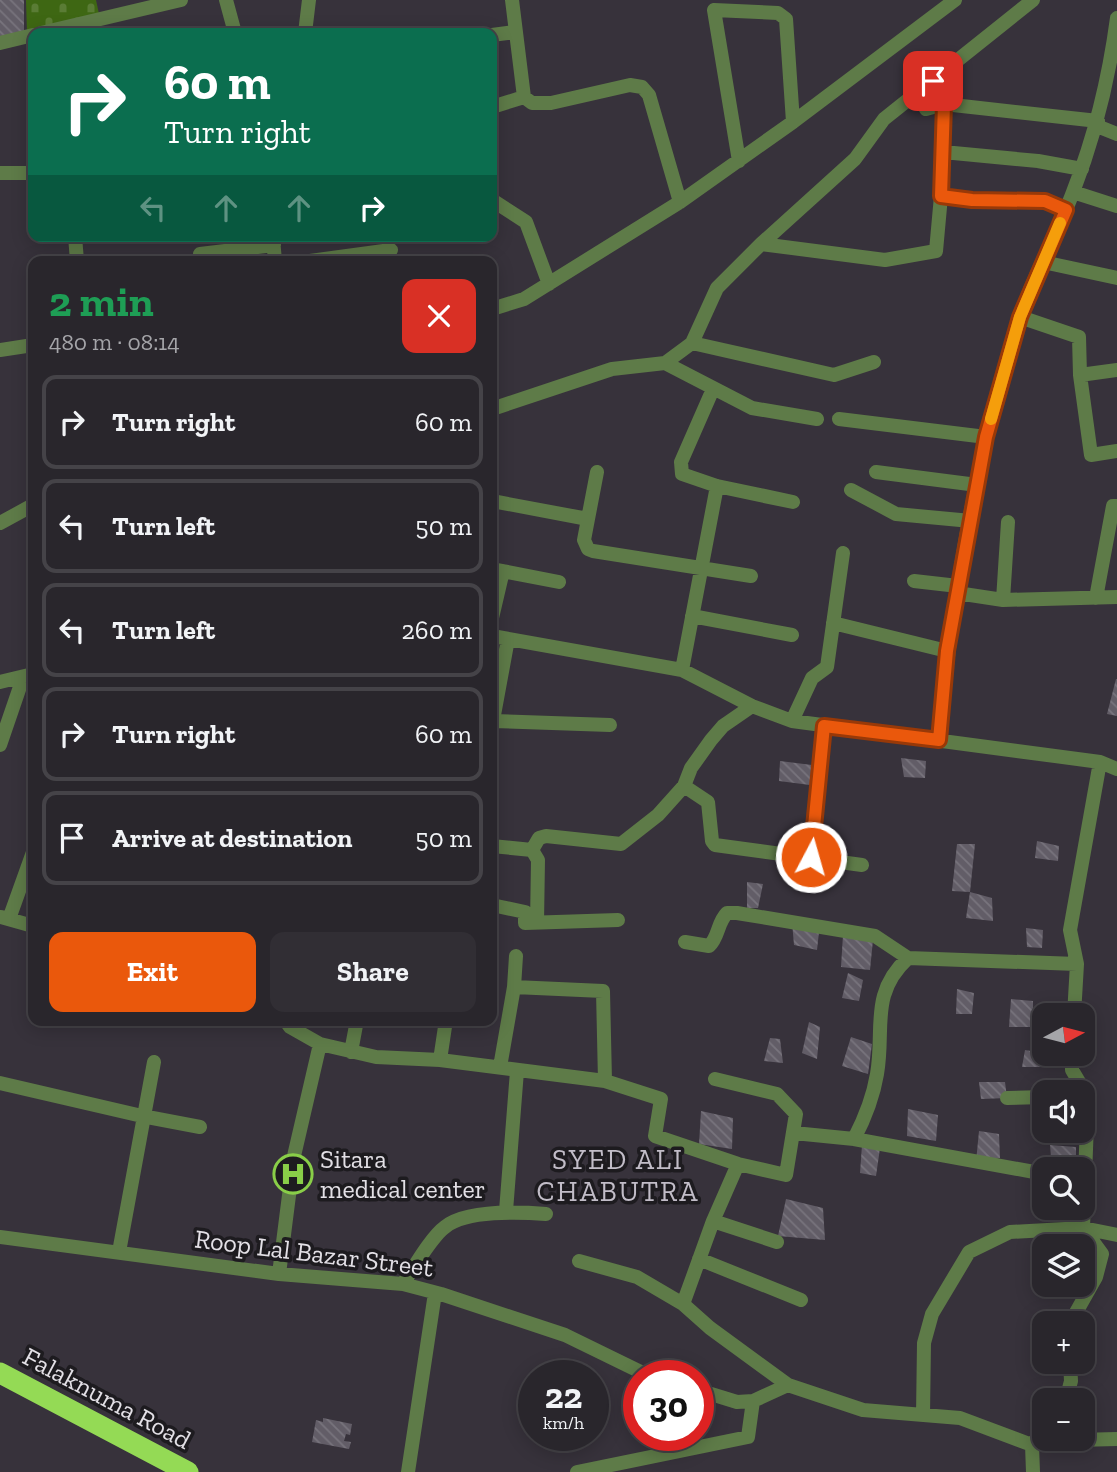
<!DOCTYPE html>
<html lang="en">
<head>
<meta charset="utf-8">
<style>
	body { margin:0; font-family:"Zilla Slab",serif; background:#312e34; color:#f1f3f6; height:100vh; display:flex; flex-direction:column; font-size:26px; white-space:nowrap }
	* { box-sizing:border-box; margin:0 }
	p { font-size:23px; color:#a5a5a9 }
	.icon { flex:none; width:38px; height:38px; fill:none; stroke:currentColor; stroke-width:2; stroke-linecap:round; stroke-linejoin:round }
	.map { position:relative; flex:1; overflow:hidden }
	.drawer { position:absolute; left:28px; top:256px; width:469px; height:770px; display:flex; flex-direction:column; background:#29262c; border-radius:14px; box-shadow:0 4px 18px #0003,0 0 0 2px #454348 }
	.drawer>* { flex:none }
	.hud { position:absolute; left:28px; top:28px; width:469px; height:214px; border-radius:14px; box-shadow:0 4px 18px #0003,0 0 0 2px #454348; background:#0b6e4f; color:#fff; overflow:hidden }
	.needle { width:46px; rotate:83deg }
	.buttons { position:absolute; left:1032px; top:1003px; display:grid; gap:14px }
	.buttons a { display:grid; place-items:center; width:63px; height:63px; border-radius:14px; background:#29262c; box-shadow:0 4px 18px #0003,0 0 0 2px #454348; font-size:35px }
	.speed { position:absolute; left:518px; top:1360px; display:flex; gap:14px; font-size:35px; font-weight:700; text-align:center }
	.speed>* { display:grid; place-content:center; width:91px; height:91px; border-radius:50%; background:#29262c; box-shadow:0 4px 18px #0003,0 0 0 2px #454348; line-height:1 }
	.speed small { font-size:18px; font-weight:400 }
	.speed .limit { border:10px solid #d22; background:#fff; color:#111 }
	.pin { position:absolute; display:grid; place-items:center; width:60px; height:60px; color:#fff; margin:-30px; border-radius:14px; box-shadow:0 4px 10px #0006 }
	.me { position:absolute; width:77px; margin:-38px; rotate:6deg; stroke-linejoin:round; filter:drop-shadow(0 0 5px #0008) }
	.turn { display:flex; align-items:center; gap:24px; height:147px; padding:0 21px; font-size:32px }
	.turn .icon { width:91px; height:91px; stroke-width:2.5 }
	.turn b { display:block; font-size:49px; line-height:60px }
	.lanes { display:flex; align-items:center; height:66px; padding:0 21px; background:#0003; justify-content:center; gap:35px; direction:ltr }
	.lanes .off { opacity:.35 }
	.round { display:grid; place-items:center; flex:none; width:74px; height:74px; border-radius:14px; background:#312e34 }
	.summary { display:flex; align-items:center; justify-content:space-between; height:119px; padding:0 21px }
	h1 { font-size:42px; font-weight:800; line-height:52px; color:#1e9e55 }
	.action { display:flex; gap:14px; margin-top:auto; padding:14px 21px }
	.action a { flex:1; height:80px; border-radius:14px; background:#ea580c; color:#fff; font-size:28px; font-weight:800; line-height:80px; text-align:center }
	.action a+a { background:#312e34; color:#f1f3f6 }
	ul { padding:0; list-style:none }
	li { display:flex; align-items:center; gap:21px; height:94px; margin:0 14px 10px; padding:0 7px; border:4px solid #454348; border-radius:14px }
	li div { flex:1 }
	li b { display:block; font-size:26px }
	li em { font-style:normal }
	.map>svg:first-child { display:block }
</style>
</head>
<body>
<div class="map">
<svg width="1117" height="1472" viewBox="0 0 1117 1472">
	<defs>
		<pattern id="cemetery-stones" width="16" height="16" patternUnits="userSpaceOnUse" patternTransform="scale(1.75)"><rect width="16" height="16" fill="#3e6713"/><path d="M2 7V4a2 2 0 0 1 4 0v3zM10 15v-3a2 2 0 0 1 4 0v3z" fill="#5a7c35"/></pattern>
		<pattern id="building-back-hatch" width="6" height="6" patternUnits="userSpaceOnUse" patternTransform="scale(1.75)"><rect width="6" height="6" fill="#625d67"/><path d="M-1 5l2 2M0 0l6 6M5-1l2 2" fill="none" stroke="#78747d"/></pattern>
	</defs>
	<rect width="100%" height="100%" fill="#37323b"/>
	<path fill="url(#cemetery-stones)" d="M 26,0 L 96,0 L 99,14 L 27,33 Z"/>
	<path fill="url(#building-back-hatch)" d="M 0,0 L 24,0 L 24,35 L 0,39 Z
		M 1116,679 L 1117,679 L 1117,716 L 1107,714 Z
		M 901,758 L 926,761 L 925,778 L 904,777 Z
		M 780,761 L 812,765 L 810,785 L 779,781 Z
		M 1037,841 L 1059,846 L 1058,861 L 1035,858 Z
		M 957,844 L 975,844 L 970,892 L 952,891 Z
		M 747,882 L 763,884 L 758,908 L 747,908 Z
		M 970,892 L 992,898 L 993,921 L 966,918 Z
		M 792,922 L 819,932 L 817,950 L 794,945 Z
		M 1026,928 L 1043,930 L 1042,948 L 1027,947 Z
		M 843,935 L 873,940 L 870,970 L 841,967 Z
		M 848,973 L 863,980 L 859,1001 L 842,998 Z
		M 957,989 L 974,993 L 972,1014 L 956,1014 Z
		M 1011,999 L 1033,1001 L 1033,1027 L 1009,1027 Z
		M 809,1022 L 820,1027 L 817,1059 L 802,1053 Z
		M 851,1037 L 872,1044 L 868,1074 L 842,1066 Z
		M 770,1038 L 780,1039 L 783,1063 L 764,1061 Z
		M 1025,1050 L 1049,1054 L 1047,1067 L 1022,1067 Z
		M 979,1082 L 1005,1082 L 1007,1098 L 981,1099 Z
		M 908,1109 L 938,1115 L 936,1141 L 907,1136 Z
		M 701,1111 L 733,1118 L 732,1149 L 699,1144 Z
		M 979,1131 L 999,1134 L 1000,1158 L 976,1162 Z
		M 862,1145 L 880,1148 L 876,1176 L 860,1173 Z
		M 1050,1145 L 1076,1147 L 1076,1169 L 1052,1169 Z
		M 786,1199 L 823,1208 L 825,1240 L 778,1236 Z
		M 323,1418 L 352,1424 L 350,1435 L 346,1434 L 344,1441 L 351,1442 L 349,1449 L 312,1442 L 316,1420 L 323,1422 Z"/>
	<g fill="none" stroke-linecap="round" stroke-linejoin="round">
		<path stroke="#5e7b48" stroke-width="14" d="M 226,0 L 235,33
			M 512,0 L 524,97 L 532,103 L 551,103 L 630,85 L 642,87 L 649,95 L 680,202
			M 41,33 L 181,0
			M 305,33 L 309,0
			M 492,35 L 515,32
			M 0,43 L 33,35
			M 916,93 L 926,109 L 944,104 L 1098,121
			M 492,107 L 524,97
			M 1097,126 L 1117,134
			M 943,152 L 1038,161 L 1082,169
			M 739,161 L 714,10 L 778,13 L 786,19 L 793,122
			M 0,173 L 33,173
			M 1073,192 L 1117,206
			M 941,196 L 972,200 L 1045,201 L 1066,210
			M 492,200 L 526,222 L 549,284
			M 75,236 L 77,261
			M 273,238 L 275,261
			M 761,244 L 885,260 L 936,251 L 943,174 L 944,104 L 933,81
			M 200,254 L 274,245
			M 310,261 L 391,250
			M 1043,262 L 1117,278
			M 492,309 L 524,299 L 680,202 L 793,122 L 955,0
			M 1020,317 L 1079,337 L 1080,375 L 1091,455 L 1117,451
			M 692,343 L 834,375 L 874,362
			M 0,350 L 33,345
			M 665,363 L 752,408 L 817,419
			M 1080,375 L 1117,370
			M 713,389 L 681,462 L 682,474 L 717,486 L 793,502
			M 492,409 L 612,369 L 665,363 L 692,343 L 717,288 L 761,244 L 855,159 L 884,119 L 1033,0
			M 839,419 L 986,437
			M 876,472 L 977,485
			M 851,490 L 896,514 L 971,521
			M 492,501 L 588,519 L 584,540 L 588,549 L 593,551 L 751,576
			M 588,519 L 597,472
			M 0,523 L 33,505
			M 492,569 L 559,582
			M 914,581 L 958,586
			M 957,593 L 1003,600 L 1117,597
			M 1096,598 L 1113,506 L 1117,506
			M 1003,600 L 1008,522
			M 692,616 L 792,635
			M 492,618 L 503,571
			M 833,623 L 947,651
			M 492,636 L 682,670 L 752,706 L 792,721 L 1100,762 L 1117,769
			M 682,670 L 717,486
			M 0,682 L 33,674
			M 493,721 L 610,725
			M 792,721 L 812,678 L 827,667 L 843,553
			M 492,726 L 508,639
			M 939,740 C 952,598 976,455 1019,319 C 1033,275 1057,235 1073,192 C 1095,136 1109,78 1117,18
			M 0,745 L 23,678
			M 684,786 L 708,802 L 712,841 L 715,845 L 862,865
			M 492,846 L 532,850 L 539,838 L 546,836 L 621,844 L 658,815 L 684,786 L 691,768 L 711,740 L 723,726 L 752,706
			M 532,850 L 538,860 L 537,923
			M 812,857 L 824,726
			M 492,905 L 525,912 L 525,923 L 618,920
			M 1,917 L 33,926
			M 9,919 L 33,852
			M 685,942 L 709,946 C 719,937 717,923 727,913 L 737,913 L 875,936 L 908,958 L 1077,964
			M 514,987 L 603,991 L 605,1081
			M 1074,1015 L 1077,964 L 1070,930 L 1100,762
			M 285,1020 L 290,1027 L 320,1044 L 376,1057 L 440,1060 L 605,1081 L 661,1099 L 655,1136 L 738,1164 L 786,1175 L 796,1114 L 777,1094 L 715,1079
			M 351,1052 L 357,1020
			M 1072,1054 L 1072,1070 L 1088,1097 L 1083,1228 L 1102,1254 L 1096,1277 L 1074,1316 L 1073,1323
			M 440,1060 L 446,1020
			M 500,1067 L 514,987 L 516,956
			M 0,1083 L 142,1116 L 200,1127
			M 1007,1098 L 1045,1097
			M 794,1133 L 854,1139 L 1045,1174
			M 854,1139 C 865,1118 873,1098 877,1074 C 885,1029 869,994 908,958
			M 506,1211 L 517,1071
			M 713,1221 L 777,1242
			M 0,1237 L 279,1274 L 403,1284 L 441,1294 L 565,1335 L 649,1376
			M 119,1252 L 154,1062
			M 699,1259 L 801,1300
			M 579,1261 L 637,1277 L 683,1304 L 710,1328 L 788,1385 L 863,1410 L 960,1418 L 1032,1445
			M 279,1274 L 294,1156 L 320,1044
			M 403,1284 C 413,1269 431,1237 445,1227 C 466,1210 520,1212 546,1214
			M 683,1304 L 713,1221 L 738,1164
			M 698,1390 L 737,1402 L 753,1401 L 788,1385
			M 1066,1400 L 1071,1381 L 1070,1362
			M 923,1415 L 924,1343 L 932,1314 L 969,1252 L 1010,1232 L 1083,1228 L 1117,1235
			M 1035,1441 L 1117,1439
			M 408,1472 L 435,1293
			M 577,1472 L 748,1437 L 753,1401
			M 1033,1472 L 1032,1445 L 1045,1427"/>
		<path stroke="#94da55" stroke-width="21" d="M 0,1373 L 188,1472"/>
	</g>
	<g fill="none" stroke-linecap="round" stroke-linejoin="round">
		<g stroke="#983908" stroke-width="18">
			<path id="route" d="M 811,857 L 824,726 L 939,740 L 947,651 L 986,437 L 1020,317 L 1066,210 L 1045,201 L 972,200 L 941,196 L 944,104 L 933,81"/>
		</g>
		<use href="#route" stroke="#ea580c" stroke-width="12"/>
		<path stroke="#f59e0b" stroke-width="12" d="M 991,419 L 1020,317 L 1060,223"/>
	</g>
	<defs>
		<g id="hospital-ring" transform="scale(2.0125)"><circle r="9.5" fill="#1d1b1f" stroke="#89ce48" stroke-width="1.5"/><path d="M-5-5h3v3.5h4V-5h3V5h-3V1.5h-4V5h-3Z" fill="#89ce48"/></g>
	</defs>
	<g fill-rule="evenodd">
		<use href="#hospital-ring" x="293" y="1174"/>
	</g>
	<g text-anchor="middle" stroke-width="7" stroke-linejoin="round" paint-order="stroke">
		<g font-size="26" fill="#e3e0e6" stroke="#1d1b1f" text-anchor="start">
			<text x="320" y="1168">Sitara<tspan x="320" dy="30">medical center</tspan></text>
		</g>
		<g font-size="26" fill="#e3e0e6" stroke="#1d1b1f">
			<text transform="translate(314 1253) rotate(7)" y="9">Roop Lal Bazar Street</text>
			<text transform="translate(107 1398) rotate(28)" y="9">Falaknuma Road</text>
		</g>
		<g font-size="28" letter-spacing="2" fill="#c2bdc8" stroke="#1d1b1f">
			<text x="618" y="1169">SYED ALI<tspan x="618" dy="32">CHABUTRA</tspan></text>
		</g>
	</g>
</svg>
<div class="buttons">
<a><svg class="needle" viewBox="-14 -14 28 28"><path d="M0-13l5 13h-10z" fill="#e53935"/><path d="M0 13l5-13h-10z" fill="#a5a5a9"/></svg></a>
<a><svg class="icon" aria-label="sound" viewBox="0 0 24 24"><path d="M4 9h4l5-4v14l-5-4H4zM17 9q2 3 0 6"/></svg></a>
<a><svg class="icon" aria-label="search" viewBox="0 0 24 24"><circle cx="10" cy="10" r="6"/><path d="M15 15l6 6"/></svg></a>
<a><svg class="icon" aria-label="layers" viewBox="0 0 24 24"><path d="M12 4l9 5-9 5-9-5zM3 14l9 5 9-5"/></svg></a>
<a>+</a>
<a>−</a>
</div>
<div class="speed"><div>22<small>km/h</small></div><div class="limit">30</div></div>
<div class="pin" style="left:933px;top:81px;background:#d93025"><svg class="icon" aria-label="arrive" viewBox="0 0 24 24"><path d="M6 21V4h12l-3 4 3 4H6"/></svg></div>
<svg class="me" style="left:811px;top:857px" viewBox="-20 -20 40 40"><circle r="17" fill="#ea580c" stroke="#fff" stroke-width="3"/><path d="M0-11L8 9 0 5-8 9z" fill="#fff"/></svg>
<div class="hud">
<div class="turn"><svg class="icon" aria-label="right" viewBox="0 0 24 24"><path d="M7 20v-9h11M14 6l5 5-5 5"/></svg><div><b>60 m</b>Turn right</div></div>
<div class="lanes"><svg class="icon off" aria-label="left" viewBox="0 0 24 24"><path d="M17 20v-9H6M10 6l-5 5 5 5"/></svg><svg class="icon off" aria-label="ahead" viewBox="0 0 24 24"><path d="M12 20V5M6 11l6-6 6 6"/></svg><svg class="icon off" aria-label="ahead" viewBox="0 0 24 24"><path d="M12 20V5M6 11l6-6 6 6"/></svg><svg class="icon" aria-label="right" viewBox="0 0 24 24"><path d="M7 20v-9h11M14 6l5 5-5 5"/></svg></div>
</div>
<section class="drawer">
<div class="summary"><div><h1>2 min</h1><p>480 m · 08:14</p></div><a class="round" style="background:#d93025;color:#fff"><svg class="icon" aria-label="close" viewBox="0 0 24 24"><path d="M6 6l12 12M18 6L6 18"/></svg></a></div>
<ul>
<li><svg class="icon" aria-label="right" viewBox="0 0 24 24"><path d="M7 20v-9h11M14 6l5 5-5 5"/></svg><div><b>Turn right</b></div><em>60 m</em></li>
<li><svg class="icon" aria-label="left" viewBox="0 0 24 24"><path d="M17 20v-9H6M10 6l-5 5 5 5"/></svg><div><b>Turn left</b></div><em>50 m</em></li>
<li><svg class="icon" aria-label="left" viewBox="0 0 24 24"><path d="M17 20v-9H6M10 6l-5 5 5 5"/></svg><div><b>Turn left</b></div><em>260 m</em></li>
<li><svg class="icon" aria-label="right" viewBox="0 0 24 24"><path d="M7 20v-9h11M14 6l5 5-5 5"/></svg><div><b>Turn right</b></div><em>60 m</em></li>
<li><svg class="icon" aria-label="arrive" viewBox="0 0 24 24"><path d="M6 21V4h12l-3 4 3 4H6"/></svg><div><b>Arrive at destination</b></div><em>50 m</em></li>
</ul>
<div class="action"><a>Exit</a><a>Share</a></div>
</section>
</div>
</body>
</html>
